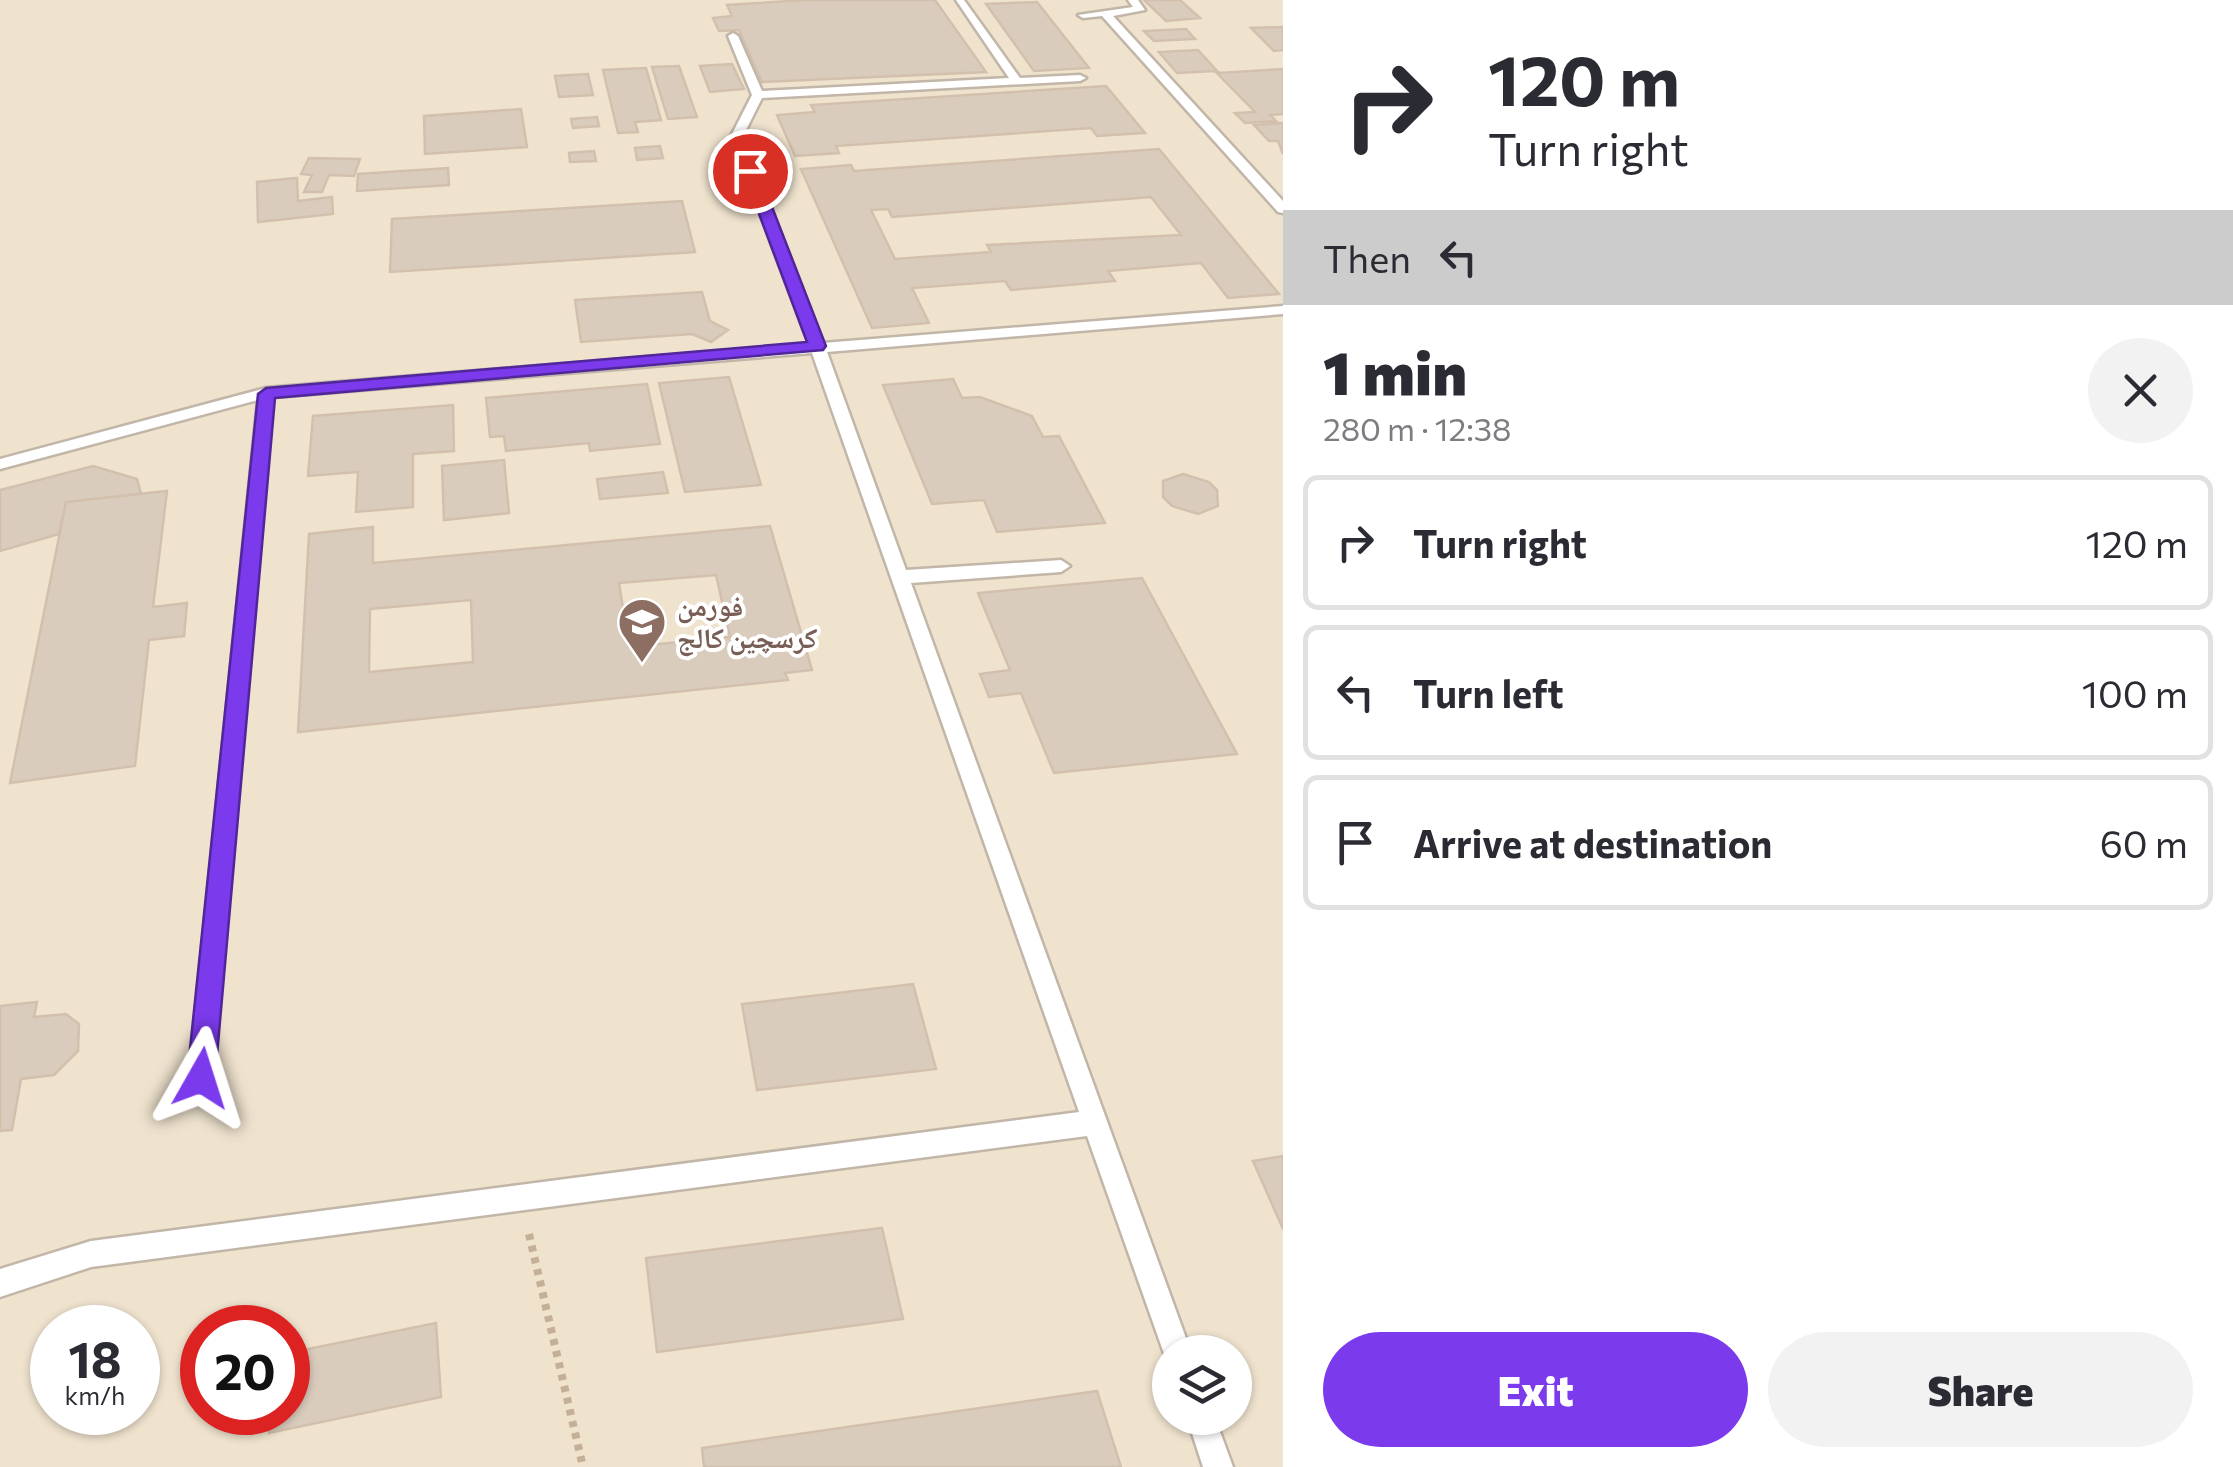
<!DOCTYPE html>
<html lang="en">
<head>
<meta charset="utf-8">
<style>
	body { margin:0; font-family:Commissioner,"Noto Naskh Arabic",sans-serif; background:#f2f2f3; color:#2b2b33; height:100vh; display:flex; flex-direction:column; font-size:38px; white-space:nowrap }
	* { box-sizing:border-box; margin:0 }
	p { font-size:32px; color:#7c7c81 }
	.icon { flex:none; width:55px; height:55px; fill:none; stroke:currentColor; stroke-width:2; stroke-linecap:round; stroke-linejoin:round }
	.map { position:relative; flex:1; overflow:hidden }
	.panel { display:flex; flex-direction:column; background:#fff; width:950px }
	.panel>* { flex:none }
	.guide { background:#fff; color:#2b2b33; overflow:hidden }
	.buttons { position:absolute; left:1152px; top:1335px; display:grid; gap:20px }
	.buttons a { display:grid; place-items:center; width:100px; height:100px; border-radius:50%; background:#fff; box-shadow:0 2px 8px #0004; font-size:50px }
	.speed { position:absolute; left:30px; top:1305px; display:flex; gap:20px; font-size:50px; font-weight:700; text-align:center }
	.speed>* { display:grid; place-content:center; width:130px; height:130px; border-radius:50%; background:#fff; box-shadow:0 2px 8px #0004; line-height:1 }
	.speed small { font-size:25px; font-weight:400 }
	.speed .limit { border:15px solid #d22; background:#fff; color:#111 }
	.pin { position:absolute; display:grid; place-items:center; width:85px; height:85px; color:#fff; margin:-42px; border:5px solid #fff; border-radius:50%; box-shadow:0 2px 10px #0007 }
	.me { position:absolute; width:110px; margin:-55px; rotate:6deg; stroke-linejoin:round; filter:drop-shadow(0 0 8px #0008) }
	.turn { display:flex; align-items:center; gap:35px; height:210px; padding:0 40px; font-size:45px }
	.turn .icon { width:130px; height:130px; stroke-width:2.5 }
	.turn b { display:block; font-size:70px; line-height:85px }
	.then { display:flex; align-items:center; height:95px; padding:0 40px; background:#0003; gap:20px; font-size:38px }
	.round { display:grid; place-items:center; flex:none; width:105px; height:105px; border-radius:52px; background:#f2f2f3 }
	.head { display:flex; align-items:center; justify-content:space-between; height:170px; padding:0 40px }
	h1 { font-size:60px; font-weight:800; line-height:75px }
	.button { display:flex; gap:20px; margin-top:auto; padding:20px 40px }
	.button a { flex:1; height:115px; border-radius:60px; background:#7c3aed; color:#fff; font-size:40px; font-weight:800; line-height:115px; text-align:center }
	.button a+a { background:#f2f2f3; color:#2b2b33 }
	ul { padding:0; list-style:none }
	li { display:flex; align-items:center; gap:30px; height:135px; margin:0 20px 15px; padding:0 20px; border:5px solid #e1e1e2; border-radius:15px }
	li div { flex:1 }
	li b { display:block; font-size:38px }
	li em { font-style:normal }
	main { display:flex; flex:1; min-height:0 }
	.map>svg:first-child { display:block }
</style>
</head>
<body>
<main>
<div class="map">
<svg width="1283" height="1467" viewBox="0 0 1283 1467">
	<rect width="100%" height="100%" fill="#f4efe6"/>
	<path fill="#efe3ce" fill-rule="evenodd" d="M 0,0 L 1283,0 L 1283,1467 L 0,1467 ZM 52,1328 L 138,1328 L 138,1412 L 52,1412 ZM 202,1328 L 288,1328 L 288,1412 L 202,1412 ZM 1170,1352 L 1235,1352 L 1235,1418 L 1170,1418 Z"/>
	<path fill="#daccbd" stroke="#d2c0ad" stroke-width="2.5" fill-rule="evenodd" d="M 805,0 L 935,0 L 986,72 L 762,82 L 739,30 L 719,31 L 713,18 L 732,16 L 727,5 Z
		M 1144,0 L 1180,0 L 1200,18 L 1166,21 Z
		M 1037,2 L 1089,68 L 1034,71 L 986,4 Z
		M 1283,27 L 1283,50 L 1274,51 L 1251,28 Z
		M 1186,29 L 1195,39 L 1154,41 L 1144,31 Z
		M 1198,50 L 1217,71 L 1177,73 L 1159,52 Z
		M 732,64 L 744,89 L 710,92 L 700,66 Z
		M 679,66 L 697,117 L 668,119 L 652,67 Z
		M 646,68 L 661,120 L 635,122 L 638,132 L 618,133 L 603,70 Z
		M 1283,69 L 1283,114 L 1270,115 L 1276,121 L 1245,123 L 1235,113 L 1255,112 L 1217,73 Z
		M 588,74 L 593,95 L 559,97 L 555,76 Z
		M 1106,86 L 1145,133 L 1097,136 L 1091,128 L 836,146 L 839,153 L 795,156 L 777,115 L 815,112 L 811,105 Z
		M 521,109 L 527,147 L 425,154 L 424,116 Z
		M 597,117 L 599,126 L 573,128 L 571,119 Z
		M 1283,123 L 1283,154 L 1278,141 L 1269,141 L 1254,125 Z
		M 660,146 L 663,158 L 637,160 L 635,148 Z
		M 1159,149 L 1279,294 L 1228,298 L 1201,263 L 1108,271 L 1115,281 L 1011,290 L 1005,281 L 912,288 L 929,323 L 872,328 L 801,169 L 851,165 L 854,171 ZM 1151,197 L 1181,235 L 987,245 L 991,252 L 895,259 L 871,210 L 888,209 L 892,217 Z
		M 594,151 L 596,161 L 570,162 L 569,153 Z
		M 309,158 L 360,159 L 354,176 L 329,175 L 322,192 L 304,192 L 312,175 L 301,174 Z
		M 448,168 L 449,185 L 357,191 L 358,174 Z
		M 297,178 L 298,201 L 332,197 L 333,214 L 258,222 L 257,182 Z
		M 682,201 L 695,252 L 390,272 L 392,219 Z
		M 702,292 L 710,321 L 728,330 L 711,342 L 692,334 L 581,342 L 575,300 Z
		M 729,377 L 761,485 L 685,492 L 659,383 Z
		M 953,379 L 962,398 L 980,397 L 1032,416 L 1043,437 L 1059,436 L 1105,523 L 997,532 L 984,500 L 932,504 L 883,385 Z
		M 647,384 L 660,444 L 590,451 L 589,443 L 506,451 L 504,436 L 490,437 L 486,398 Z
		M 453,405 L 454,451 L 413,454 L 413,507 L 356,512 L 358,472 L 308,476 L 313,416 Z
		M 504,460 L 509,513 L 444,520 L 442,466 Z
		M 93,466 L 137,479 L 141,494 L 66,502 L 59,534 L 0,551 L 0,490 Z
		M 663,472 L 668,493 L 600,499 L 597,479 Z
		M 1183,474 L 1209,482 L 1217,490 L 1218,506 L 1198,514 L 1172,506 L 1163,497 L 1163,481 Z
		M 167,491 L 153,607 L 187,603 L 184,636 L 149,640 L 135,766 L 10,783 L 66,502 Z
		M 770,526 L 812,670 L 785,673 L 788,680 L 298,732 L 309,534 L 373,527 L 373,563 ZM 716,575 L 730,637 L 629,647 L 619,583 ZM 471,600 L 473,662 L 369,672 L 370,609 Z
		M 1142,578 L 1237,754 L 1054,773 L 1021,693 L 989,697 L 980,674 L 1010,670 L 978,593 Z
		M 913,984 L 936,1069 L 757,1090 L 742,1004 Z
		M 37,1002 L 34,1017 L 66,1014 L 79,1024 L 78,1051 L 54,1075 L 21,1079 L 12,1130 L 0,1131 L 0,1006 Z
		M 1283,1156 L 1283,1229 L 1253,1161 Z
		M 882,1228 L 903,1319 L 657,1352 L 646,1258 Z
		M 436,1323 L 441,1397 L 269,1433 L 269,1412 L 288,1412 L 288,1353 Z
		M 1097,1391 L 1121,1467 L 704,1467 L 702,1448 Z"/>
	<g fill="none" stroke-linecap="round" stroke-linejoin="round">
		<g stroke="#c1b6a8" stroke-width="5">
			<path id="lane" d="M 956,0 L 964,0 L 1020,78 L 1080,75 L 1086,78 L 1080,81 L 762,98 L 743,136 L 823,343 L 1283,306 L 1283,314 L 827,352 L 906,570 L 1061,560 L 1070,566 L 1061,572 L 911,583 L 1191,1352 L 1170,1352 L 1170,1363 L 1167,1362 L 1087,1136 L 91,1267 L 0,1297 L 0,1269 L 91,1241 L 1079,1112 L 812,353 L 273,397 L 213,1078 L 210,1086 L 201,1090 L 192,1086 L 189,1078 L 258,400 L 0,469 L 0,459 L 266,388 L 809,344 L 731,136 L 752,95 L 728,36 L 733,33 L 738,36 L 762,91 L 1009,78 Z
				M 1128,0 L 1138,0 L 1145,10 L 1113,16 L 1283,201 L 1283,213 L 1278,212 L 1102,16 L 1083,18 L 1078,15 L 1133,7 Z
				M 1187,1418 L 1215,1418 L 1233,1467 L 1203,1467 Z"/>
		</g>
		<path stroke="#c4b097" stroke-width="8" stroke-dasharray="6 6" stroke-linecap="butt" d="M 529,1234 L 583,1467"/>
		<use href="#lane" fill="#fff" fill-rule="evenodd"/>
	</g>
	<path fill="#7c3aed" stroke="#51269a" stroke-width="2.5" d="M 750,167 L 758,171 L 826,346 L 823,350 L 275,398 L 215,1078 L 211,1087 L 201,1091 L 191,1087 L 187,1078 L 258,394 L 266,388 L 807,342 L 743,171 Z"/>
	<defs>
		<g id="university-pin" transform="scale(2.5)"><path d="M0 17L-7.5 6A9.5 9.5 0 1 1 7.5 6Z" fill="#8d6e63" stroke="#fff"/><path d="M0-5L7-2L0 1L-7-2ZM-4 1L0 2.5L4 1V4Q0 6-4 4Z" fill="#fff"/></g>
	</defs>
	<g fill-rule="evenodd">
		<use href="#university-pin" x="642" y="622"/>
	</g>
	<g text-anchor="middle" stroke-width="8" stroke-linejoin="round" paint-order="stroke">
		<g font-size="28" font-weight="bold" fill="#785e54" stroke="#fff" text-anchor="start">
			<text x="677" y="616">فورمن<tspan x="677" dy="32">کرسچین کالج</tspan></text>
		</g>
	</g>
</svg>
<div class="buttons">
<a><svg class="icon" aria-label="layers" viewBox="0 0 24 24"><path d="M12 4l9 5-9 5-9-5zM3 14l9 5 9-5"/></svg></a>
</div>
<div class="speed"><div>18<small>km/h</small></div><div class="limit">20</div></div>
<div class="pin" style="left:750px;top:171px;background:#d93025"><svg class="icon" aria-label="arrive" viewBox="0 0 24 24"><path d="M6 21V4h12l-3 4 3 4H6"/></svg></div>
<svg class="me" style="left:201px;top:1078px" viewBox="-20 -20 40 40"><path d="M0-17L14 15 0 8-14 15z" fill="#7c3aed" stroke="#fff" stroke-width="4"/></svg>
</div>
<section class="panel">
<div class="guide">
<div class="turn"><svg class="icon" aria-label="right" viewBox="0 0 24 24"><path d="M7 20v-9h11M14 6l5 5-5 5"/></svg><div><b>120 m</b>Turn right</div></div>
<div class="then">Then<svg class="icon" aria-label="left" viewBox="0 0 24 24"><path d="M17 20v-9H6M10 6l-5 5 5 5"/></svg></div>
</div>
<div class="head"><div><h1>1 min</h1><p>280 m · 12:38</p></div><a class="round"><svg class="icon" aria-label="close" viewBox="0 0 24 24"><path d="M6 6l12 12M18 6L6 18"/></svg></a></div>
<ul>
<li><svg class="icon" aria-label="right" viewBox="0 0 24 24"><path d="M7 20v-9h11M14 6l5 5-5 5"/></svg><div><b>Turn right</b></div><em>120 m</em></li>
<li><svg class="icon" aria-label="left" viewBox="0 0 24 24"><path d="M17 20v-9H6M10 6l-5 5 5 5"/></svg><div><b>Turn left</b></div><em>100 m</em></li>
<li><svg class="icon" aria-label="arrive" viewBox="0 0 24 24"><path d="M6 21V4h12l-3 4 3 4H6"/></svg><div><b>Arrive at destination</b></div><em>60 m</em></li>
</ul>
<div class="button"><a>Exit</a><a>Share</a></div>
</section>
</main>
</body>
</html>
